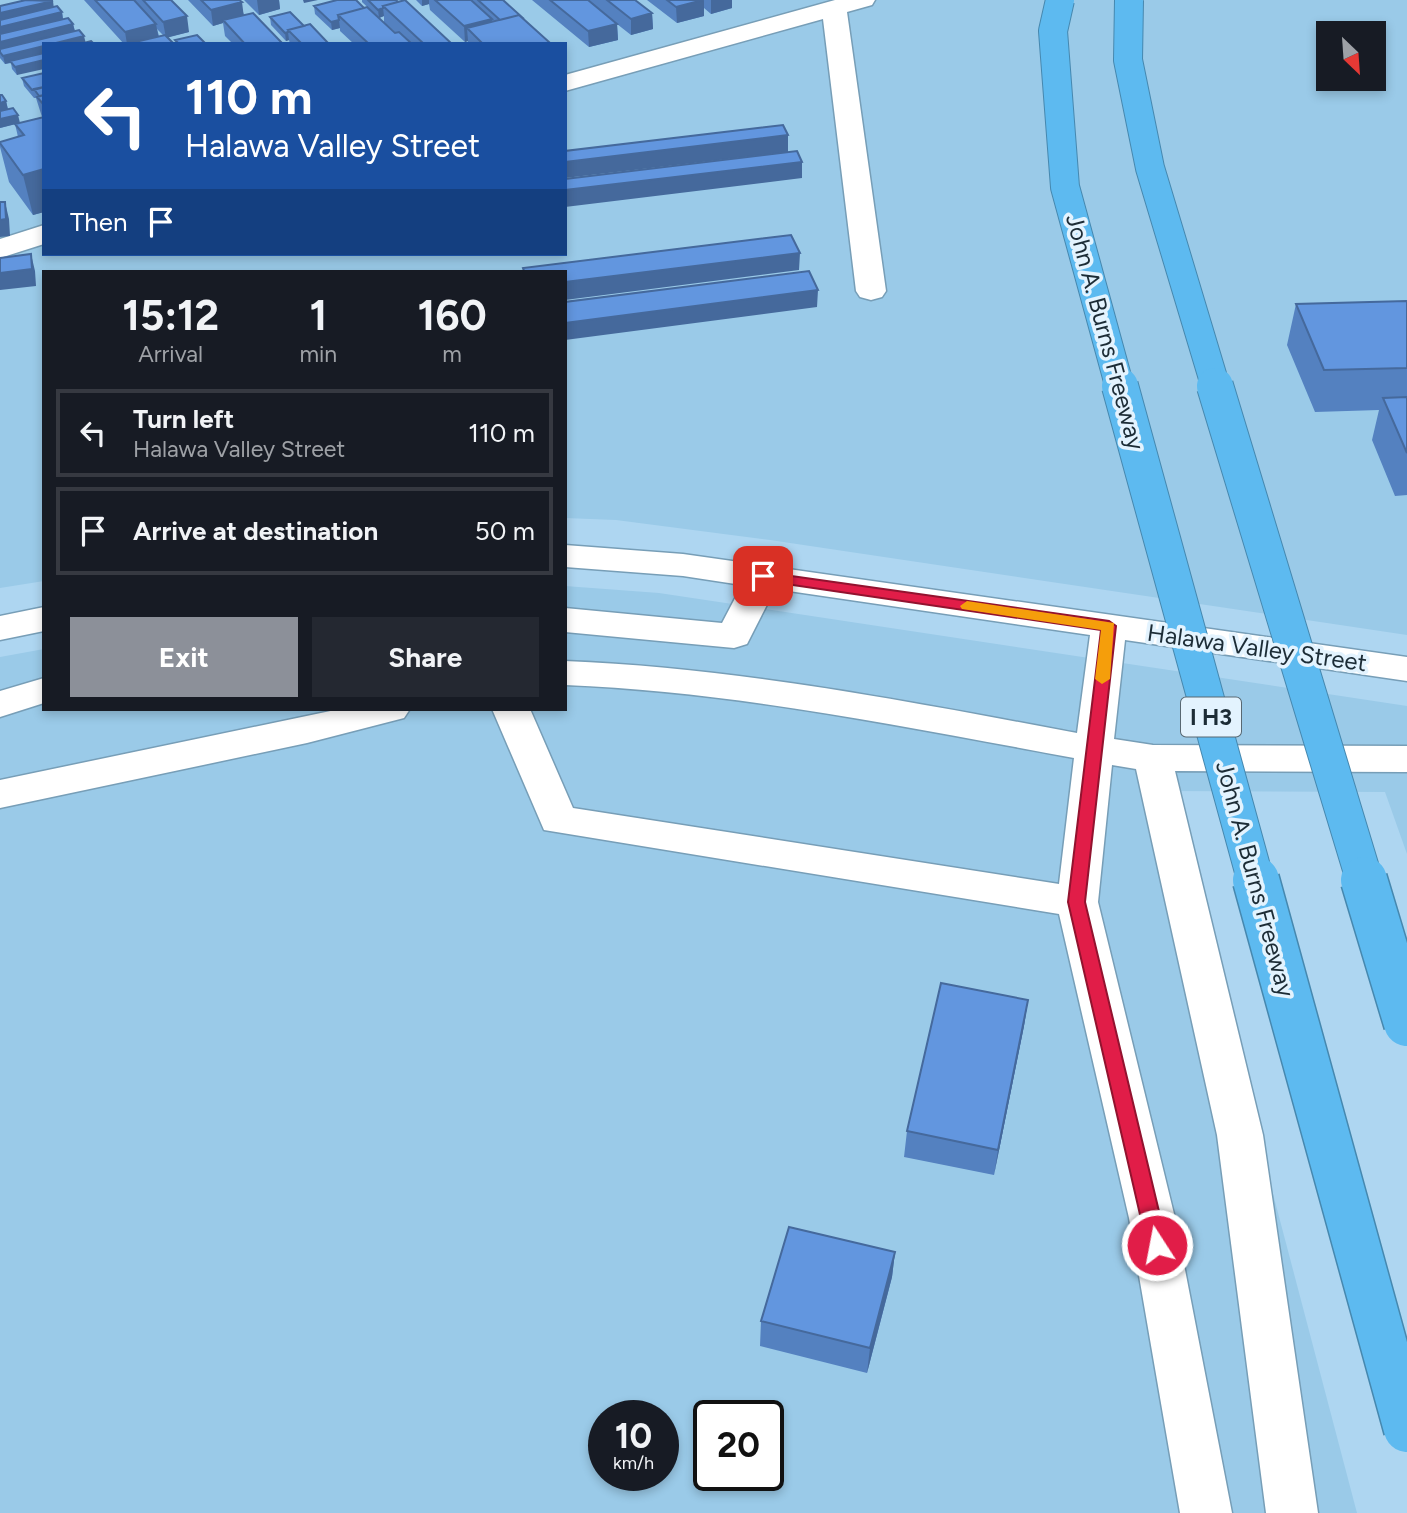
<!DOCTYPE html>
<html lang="en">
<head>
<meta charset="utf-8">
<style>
	body { margin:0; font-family:Figtree,sans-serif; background:#242831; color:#f1f3f6; height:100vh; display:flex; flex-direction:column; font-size:26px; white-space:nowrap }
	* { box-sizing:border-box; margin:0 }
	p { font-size:23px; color:#9ea1a6 }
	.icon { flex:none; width:38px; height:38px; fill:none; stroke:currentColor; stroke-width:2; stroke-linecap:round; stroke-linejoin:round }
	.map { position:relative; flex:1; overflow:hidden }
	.sheet { position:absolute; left:42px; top:270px; width:525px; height:441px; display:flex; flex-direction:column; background:#171b24; border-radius:0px; box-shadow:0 4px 10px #0003 }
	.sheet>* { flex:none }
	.banner { position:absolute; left:42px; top:42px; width:525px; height:214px; border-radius:0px; box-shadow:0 4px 10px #0003; background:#1a4fa0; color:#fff; overflow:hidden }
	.needle { width:46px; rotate:155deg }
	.fabs { position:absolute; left:1316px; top:21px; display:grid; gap:14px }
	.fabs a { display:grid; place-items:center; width:70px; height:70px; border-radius:0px; background:#171b24; box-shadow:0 4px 10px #0003; font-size:35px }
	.speed { position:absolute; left:588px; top:1400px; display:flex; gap:14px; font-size:35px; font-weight:700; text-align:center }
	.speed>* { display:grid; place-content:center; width:91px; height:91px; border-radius:50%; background:#171b24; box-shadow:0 4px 10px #0003; line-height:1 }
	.speed small { font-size:18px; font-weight:400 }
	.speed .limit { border:4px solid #111; border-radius:10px; background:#fff; color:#111 }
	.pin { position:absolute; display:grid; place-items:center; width:60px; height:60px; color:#fff; margin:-30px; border-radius:14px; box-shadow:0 4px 10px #0006 }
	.me { position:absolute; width:77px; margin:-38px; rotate:349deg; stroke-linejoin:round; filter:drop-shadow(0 0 5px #0008) }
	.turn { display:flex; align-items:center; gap:24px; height:147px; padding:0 28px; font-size:32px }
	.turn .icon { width:91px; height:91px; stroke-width:2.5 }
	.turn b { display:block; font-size:49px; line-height:60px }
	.then { display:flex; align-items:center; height:66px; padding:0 28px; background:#0003; gap:14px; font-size:26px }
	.eta { display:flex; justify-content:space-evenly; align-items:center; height:119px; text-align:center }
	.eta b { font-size:42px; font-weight:700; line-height:49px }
	.cta { display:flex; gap:14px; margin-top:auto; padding:14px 28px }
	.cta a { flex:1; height:80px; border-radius:0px; background:#8c9099; color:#fff; font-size:28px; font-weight:700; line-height:80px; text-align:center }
	.cta a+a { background:#242831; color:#f1f3f6 }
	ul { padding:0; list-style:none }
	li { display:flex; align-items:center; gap:21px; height:88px; margin:0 14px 10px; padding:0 14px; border:4px solid #363941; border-radius:0px }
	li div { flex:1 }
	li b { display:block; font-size:26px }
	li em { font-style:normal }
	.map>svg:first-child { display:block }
</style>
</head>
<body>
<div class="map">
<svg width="1407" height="1513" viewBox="0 0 1407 1513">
	<rect width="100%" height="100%" fill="#aed6f1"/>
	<path fill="#9acae8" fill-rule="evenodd" d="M 0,0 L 1407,0 L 1407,635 L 770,540 L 616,520 L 565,518 L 565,271 L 44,271 L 44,581 L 0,588 ZM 1328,33 L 1374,33 L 1374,79 L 1328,79 ZM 44,44 L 565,44 L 565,254 L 44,254 Z
		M 565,586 L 659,593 L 1407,706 L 1407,854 L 1385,792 L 1167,791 L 1357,1513 L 0,1513 L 0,657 L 44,649 L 44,709 L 565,709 ZM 604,1416 L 663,1416 L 663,1475 L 604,1475 ZM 709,1416 L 768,1416 L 768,1475 L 709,1475 Z"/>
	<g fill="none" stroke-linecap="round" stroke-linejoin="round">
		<g stroke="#779eb7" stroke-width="3">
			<path id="minor" d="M 835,0 L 875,0 L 872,5 L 847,12 L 886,291 L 882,297 L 871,300 L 860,297 L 856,291 L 823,19 L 565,91 L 565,75 Z
				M 44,225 L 44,244 L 0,258 L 0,239 Z
				M 565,545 L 683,554 L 1407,657 L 1407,681 L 1125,640 L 1114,739 L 1153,745 L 1407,746 L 1407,772 L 1175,771 L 1263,1135 L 1318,1513 L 1266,1513 L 1217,1135 L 1136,769 L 1112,765 L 1098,902 L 1175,1218 L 1232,1513 L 1180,1513 L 1129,1218 L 1059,914 L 544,830 L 492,709 L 530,709 L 573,808 L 1059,884 L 1074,758 C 905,727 737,692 565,685 L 565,661 C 738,668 907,701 1077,733 L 1090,635 L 775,589 L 747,644 L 734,648 L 565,632 L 565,608 L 722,623 L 742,585 L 683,576 L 565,567 Z
				M 44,607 L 44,631 L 0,640 L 0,616 Z
				M 44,678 L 44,703 L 0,717 L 0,691 Z
				M 340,709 L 410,709 L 404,718 L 307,743 L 0,808 L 0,780 Z"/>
		</g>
		<use href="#minor" fill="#fff" fill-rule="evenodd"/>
		<g stroke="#4688af" stroke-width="30" stroke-linecap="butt">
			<path id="highway-bridge-far2" d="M 1060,0 L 1053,31 L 1065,187 L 1120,388
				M 1129,0 L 1128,60 L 1150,168 L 1216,388"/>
		</g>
		<g stroke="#4688af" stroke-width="38" stroke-linecap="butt">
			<path id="highway-bridge-far1" d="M 1120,386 L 1256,882
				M 1215,386 L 1365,882"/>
		</g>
		<g stroke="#4688af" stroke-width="49" stroke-linecap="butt">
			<path id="highway-bridge" d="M 1256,880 L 1407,1429
				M 1364,880 L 1407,1023"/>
		</g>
		<use href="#highway-bridge-far2" stroke="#5dbaf0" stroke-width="28"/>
		<use href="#highway-bridge-far1" stroke="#5dbaf0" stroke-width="36"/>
		<use href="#highway-bridge" stroke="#5dbaf0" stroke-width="46"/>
	</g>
	<path fill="#5481c0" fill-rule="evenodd" d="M 84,0 L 171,0 L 189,32 L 168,37 L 174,44 L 124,44 ZM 157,29 L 163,35 L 159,36 Z
		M 188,0 L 239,0 L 244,15 L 283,44 L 233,44 L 225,36 L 223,23 L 213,26 Z
		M 244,0 L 279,0 L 280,9 L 259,15 Z
		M 362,0 L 396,0 L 452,44 L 354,44 L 340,31 L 340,28 L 332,30 L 315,14 L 314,6 L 364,8 L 395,33 L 396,33 L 384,22 L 384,16 L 379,18 L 362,2 Z
		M 416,0 L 503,0 L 549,42 L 549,44 L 468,44 L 468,41 L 465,42 L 430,10 L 429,4 L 422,6 Z
		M 532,0 L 635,0 L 652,13 L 653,29 L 631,35 L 617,24 L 618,40 L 589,47 Z
		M 647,0 L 732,0 L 732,8 L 711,14 L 704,8 L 704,16 L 677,23 Z
		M 0,6 L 54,7 L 62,12 L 63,19 L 73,24 L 75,31 L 17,75 L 12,69 L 11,63 L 5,64 L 0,58 Z
		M 270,17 L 304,26 L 329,44 L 290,44 L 289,40 L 286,41 L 271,25 Z
		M 44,73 L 44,212 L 33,215 L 9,182 L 0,147 L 0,142 L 18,137 L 15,124 L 0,128 L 6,101 L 8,109 L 20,123 L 42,117 L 36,98 L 34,98 L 24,86 L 22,78 Z
		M 1407,301 L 1407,495 L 1395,496 L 1372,440 L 1379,410 L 1315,412 L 1287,345 L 1296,304 Z
		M 1028,1000 L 1024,1026 L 994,1175 L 904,1157 L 907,1131 Z
		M 895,1252 L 892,1277 L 867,1373 L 760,1346 L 761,1321 Z"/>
	<path fill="#45699c" d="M 257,0 L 279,0 L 280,9 L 259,15 Z
		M 303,0 L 318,0 L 304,3 Z
		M 422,0 L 429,0 L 429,4 L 422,6 Z
		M 704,0 L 704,16 L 677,23 L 676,7 Z
		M 711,0 L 732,0 L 732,8 L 711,14 Z
		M 53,1 L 54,9 L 0,22 L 0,13 Z
		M 242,2 L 244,18 L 223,20 L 223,23 L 213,26 L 211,10 Z
		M 383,8 L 384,16 L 379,18 L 378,10 Z
		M 62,12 L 63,20 L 0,35 L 0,27 Z
		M 652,13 L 653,29 L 631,35 L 631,19 Z
		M 187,16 L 189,32 L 166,38 L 163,22 Z
		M 492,19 L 494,35 L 467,28 L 468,41 L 465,42 L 464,26 Z
		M 339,20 L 340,28 L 332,30 L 331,22 Z
		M 73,24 L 75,32 L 0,50 L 0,42 Z
		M 156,24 L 159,40 L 135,42 L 136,44 L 127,44 L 125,32 Z
		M 617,24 L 618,40 L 589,47 L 588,31 Z
		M 288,32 L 289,40 L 286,41 L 285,33 Z
		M 84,36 L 86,44 L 52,44 Z
		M 44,46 L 44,54 L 5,64 L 3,56 Z
		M 44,60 L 44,69 L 17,75 L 15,67 Z
		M 6,101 L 8,110 L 0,112 L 0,103 Z
		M 18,115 L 20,123 L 0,128 L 0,119 Z
		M 788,135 L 788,152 L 565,178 L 565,162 Z
		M 802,162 L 802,178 L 565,207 L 565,190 Z
		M 44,169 L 44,212 L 33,215 L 23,175 Z
		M 5,202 L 9,219 L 10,236 L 0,237 L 0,220 Z
		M 800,253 L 799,270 L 565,300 L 565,282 Z
		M 31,254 L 35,271 L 36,286 L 0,290 L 0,273 Z
		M 818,290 L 817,307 L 565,340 L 565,323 Z
		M 1028,1000 L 1024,1026 L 994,1175 L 998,1150 Z
		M 895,1252 L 892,1277 L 867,1373 L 870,1348 Z"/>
	<path fill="#6296df" stroke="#45699c" stroke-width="2" d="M 26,0 L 53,1 L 0,13 L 0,6 Z
		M 95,0 L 134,0 L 156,24 L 125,32 Z
		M 143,0 L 171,0 L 187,16 L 163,22 Z
		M 201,0 L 239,0 L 242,2 L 211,10 Z
		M 337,0 L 356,0 L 364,8 L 338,15 L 339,20 L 331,22 L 314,6 Z
		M 368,0 L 396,0 L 398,2 L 383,6 L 383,8 L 378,10 Z
		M 405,0 L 452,44 L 424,44 L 383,6 Z
		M 435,0 L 471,0 L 492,19 L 464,26 Z
		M 478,0 L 503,0 L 524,19 L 519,15 L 500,20 Z
		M 550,0 L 588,0 L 617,24 L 588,31 Z
		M 607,0 L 635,0 L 652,13 L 631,19 Z
		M 667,0 L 703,0 L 676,7 Z
		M 57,6 L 62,12 L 0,27 L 0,20 Z
		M 367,7 L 395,33 L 399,32 L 412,44 L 369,44 L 338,15 Z
		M 290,12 L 304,26 L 288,30 L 288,32 L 285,33 L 270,17 Z
		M 253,13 L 283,44 L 245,44 L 223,20 Z
		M 519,15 L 549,42 L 542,44 L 483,44 L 467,28 Z
		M 68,18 L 73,24 L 0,42 L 0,34 Z
		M 310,24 L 329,44 L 302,44 L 288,30 Z
		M 79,30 L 84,36 L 52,44 L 44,44 L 44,46 L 3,56 L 0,52 L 0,49 Z
		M 165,35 L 174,44 L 137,44 L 135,42 Z
		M 197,35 L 206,44 L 179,44 L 175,40 Z
		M 91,41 L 94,44 L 80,44 Z
		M 44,53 L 44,60 L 15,67 L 10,61 Z
		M 44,73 L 44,87 L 34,90 L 32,90 L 22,78 Z
		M 44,87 L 44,95 L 39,96 L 34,89 Z
		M 0,95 L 2,95 L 6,101 L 0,103 Z
		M 44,95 L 44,105 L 37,97 Z
		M 13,108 L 18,115 L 0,119 L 0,111 Z
		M 44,117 L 44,169 L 23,175 L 0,143 L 0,142 L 24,135 L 15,124 Z
		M 783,125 L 788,135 L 565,162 L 565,151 Z
		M 797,151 L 802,162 L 565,190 L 565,179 Z
		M 0,202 L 5,202 L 6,219 L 0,220 Z
		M 791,235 L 800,253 L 565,282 L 565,271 L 524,271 L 523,268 Z
		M 31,254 L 32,269 L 0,273 L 0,258 Z
		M 809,271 L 818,290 L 565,323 L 565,302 Z
		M 1407,301 L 1407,368 L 1324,370 L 1296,304 Z
		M 1407,397 L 1407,453 L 1383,398 Z
		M 941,983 L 1028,1000 L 998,1150 L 907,1131 Z
		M 789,1227 L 895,1252 L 870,1348 L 761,1321 Z"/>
	<path fill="#e11d48" stroke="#92132f" stroke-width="2" d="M 763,572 L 1109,621 L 1116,626 L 1085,902 L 1167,1245 L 1164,1251 L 1150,1251 L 1147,1245 L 1068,902 L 1101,630 L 758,580 L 756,576 Z"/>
	<path fill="#f59e0b" d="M 967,601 L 1114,623 L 1110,679 L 1102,684 L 1095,679 L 1101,630 L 962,609 L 960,606 Z"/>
	<g text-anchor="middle" stroke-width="7" stroke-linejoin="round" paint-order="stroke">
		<rect fill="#e3f3fe" stroke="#586872" stroke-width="2" x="1181" y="697.5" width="60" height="39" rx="5"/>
		<g font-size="23" font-weight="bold" fill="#1c2c36">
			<text x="1211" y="725">I H3</text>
		</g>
		<g font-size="24" fill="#1c2c36" stroke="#e3f3fe">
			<text transform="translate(1105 332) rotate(75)" y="8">John A. Burns Freeway</text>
			<text transform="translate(1257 648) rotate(8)" y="8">Halawa Valley Street</text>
			<text transform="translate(1255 879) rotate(75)" y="8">John A. Burns Freeway</text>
		</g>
	</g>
</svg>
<div class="fabs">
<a><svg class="needle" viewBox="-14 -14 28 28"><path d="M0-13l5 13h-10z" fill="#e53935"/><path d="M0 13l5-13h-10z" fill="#9ea1a6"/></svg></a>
</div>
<div class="speed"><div>10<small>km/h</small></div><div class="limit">20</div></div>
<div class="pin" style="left:763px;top:576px;background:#d93025"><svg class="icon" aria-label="arrive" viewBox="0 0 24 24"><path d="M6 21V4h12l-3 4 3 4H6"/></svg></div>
<svg class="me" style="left:1157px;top:1245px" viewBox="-20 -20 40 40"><circle r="17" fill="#e11d48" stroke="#fff" stroke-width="3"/><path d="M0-11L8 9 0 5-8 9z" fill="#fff"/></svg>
<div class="banner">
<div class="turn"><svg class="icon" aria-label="left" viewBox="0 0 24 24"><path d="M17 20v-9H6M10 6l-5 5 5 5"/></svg><div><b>110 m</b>Halawa Valley Street</div></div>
<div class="then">Then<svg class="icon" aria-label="arrive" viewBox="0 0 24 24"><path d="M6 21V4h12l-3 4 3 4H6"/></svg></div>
</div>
<section class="sheet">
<div class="eta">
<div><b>15:12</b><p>Arrival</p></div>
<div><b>1</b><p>min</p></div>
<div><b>160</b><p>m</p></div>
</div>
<ul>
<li><svg class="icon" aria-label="left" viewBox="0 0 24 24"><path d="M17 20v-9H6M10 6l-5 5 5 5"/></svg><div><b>Turn left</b><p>Halawa Valley Street</p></div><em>110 m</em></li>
<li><svg class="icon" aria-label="arrive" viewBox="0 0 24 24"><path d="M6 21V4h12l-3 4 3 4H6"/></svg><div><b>Arrive at destination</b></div><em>50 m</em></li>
</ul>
<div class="cta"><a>Exit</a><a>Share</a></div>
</section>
</div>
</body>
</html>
